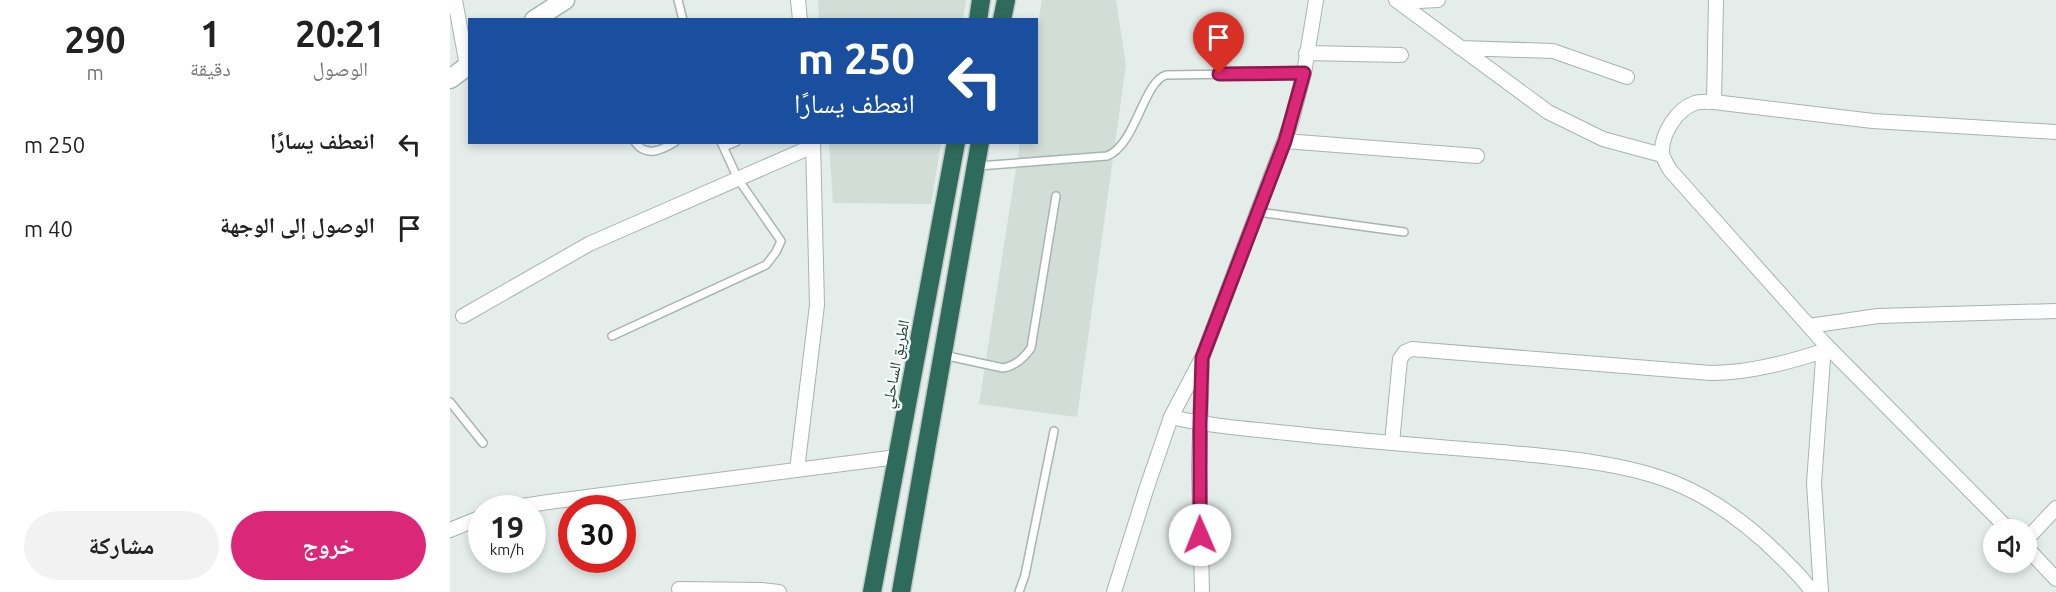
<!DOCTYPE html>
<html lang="ar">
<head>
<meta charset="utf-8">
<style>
	body { margin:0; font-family:Ubuntu,"Noto Naskh Arabic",sans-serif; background:#f2f2f2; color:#222; direction:rtl; height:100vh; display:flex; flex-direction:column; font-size:22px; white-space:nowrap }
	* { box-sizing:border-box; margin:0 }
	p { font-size:20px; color:#767676 }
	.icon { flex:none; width:33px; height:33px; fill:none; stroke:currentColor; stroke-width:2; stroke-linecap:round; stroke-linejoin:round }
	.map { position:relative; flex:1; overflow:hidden; direction:ltr }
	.panel { display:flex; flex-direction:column; background:#fff; width:450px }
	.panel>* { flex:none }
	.banner { position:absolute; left:18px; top:18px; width:570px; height:126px; border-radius:0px; box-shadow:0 3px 9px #0003; direction:rtl; background:#1a4fa0; color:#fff; overflow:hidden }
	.fabs { position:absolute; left:1533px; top:519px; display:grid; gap:12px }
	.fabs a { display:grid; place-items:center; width:54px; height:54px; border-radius:50%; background:#fff; box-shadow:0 3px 9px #0003; font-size:30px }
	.speed { position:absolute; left:18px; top:495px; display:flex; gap:12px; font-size:30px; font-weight:700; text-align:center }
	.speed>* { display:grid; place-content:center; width:78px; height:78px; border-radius:50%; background:#fff; box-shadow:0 3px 9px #0003; line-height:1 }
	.speed small { font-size:15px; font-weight:400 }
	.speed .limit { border:9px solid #d22; background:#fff; color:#111 }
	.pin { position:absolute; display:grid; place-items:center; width:51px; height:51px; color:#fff; margin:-62px -26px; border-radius:50% 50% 50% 0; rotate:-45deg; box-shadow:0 0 6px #0007 }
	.pin .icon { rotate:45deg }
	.me { position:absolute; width:66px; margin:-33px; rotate:359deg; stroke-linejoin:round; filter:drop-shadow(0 0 4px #0008) }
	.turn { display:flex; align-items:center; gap:21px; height:126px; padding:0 24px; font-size:27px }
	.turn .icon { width:78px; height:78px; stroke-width:2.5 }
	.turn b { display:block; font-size:42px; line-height:51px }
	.eta { display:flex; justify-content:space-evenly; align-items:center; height:102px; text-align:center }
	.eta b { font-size:36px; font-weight:700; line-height:42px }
	.action { display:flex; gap:12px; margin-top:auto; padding:12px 24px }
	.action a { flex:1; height:69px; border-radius:36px; background:#db2777; color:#fff; font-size:24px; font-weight:700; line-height:69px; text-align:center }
	.action a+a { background:#f2f2f2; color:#222 }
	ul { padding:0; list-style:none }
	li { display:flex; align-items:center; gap:18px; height:84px; padding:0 24px }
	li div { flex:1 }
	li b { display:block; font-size:22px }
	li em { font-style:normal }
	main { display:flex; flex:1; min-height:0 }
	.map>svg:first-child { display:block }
</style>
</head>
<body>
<main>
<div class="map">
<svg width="1606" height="592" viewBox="0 0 1606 592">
	<rect width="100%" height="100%" fill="#e4ede9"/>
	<path fill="#d2ddd8" d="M 368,0 L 516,0 L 513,19 L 369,20 Z
		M 592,0 L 666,0 L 676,65 L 627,417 L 529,404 L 570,143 L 586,142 L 586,34 Z
		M 379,143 L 491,143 L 481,204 L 383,203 Z"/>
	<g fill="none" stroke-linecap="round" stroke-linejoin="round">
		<g stroke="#a6b5b0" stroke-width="10">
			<path id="lane" d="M 228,0 L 233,20
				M 185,142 C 196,158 212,150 225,142
				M 274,147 L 286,142
				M 528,166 L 657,156 C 686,145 693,82 716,75 L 854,73
				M 808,212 L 954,232
				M 162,336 L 316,265 L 326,252 L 331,241 L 288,179 L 271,142
				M 493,355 L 553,368 C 566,366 574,358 581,348 L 606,196
				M 0,402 L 33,443
				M 569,592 L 575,575 L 604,431"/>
		</g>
		<g stroke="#a6b5b0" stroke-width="16">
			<path id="street" d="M 5,0 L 17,66
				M 348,0 L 350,20
				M 946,0 L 1098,112 L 1153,139 L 1212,155
				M 949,2 L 988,0
				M 1010,48 L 1103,51 L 1177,77
				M 856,53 L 951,55
				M 1264,102 L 1266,0
				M 835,141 L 1027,156
				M 13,316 L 139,244 L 363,146
				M 1359,326 L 1428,316 L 1606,311
				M 721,417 C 759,426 798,429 838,433 C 909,441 980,446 1051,452 C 1106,457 1173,462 1225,483 C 1266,500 1301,527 1332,558 C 1343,569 1354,579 1362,592
				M 942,443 L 950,359 L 955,352 L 962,349 L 1261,373 C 1299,373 1337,363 1373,351
				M 347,470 L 367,305 L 363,142
				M 59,508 L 98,502 L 447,457
				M 0,530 L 32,517
				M 1559,530 L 1374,343 L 1220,170 C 1217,165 1213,158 1212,153 C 1211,134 1227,109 1245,103 C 1250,101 1258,102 1264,102 L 1423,121 L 1606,132
				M 1576,540 L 1606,508
				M 1576,547 L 1606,579
				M 229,589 L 311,590 L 329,592
				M 664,592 L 696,490 L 721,417 L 751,360
				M 752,592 L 749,469 L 752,358 L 841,123 L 854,73 L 866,0
				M 1371,592 L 1364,483 L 1374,345"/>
		</g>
		<g stroke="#a2b9b0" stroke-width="21">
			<path id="secondary" d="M 84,20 L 115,0
				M 0,79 L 20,64"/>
		</g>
		<g stroke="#c1c9c7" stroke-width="21">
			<path id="highway" d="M 528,20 L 531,0
				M 552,20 L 556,0
				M 422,592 L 506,142
				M 451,592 L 530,142"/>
		</g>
		<use href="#lane" stroke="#fff" stroke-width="7"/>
		<use href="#street" stroke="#fff" stroke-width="14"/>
		<use href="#secondary" stroke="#fff" stroke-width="18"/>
		<use href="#highway" stroke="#2f6b5d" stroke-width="18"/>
	</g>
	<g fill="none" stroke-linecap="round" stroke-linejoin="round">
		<g stroke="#8e194d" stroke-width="15">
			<path id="route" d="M 750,535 L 750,424 L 752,358 L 835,141 L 854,73 L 769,74"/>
		</g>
		<use href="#route" stroke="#db2777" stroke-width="10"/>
	</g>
	<g text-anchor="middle" stroke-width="5" stroke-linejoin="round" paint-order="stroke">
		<g font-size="16" fill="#233f37" stroke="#f4faf7">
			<text transform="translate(445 364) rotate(-79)" y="6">الطريق الساحلي</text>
		</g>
	</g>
</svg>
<div class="fabs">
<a><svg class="icon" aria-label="sound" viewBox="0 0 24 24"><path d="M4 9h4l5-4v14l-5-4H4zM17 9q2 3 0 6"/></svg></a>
</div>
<div class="speed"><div>19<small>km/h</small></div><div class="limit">30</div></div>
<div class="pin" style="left:769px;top:74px;background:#d93025"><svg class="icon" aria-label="arrive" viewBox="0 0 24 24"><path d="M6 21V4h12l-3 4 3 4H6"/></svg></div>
<svg class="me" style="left:750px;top:535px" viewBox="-20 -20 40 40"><circle r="19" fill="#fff"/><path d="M0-13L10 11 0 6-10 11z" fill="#db2777"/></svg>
<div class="banner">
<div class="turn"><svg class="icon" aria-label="left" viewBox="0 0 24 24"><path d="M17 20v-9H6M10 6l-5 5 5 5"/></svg><div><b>250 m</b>انعطف يسارًا</div></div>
</div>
</div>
<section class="panel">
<div class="eta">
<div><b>20:21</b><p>الوصول</p></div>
<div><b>1</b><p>دقيقة</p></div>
<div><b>290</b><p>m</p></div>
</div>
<ul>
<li><svg class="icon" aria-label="left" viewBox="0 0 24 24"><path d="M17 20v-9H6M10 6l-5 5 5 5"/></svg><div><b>انعطف يسارًا</b></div><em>250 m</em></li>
<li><svg class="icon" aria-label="arrive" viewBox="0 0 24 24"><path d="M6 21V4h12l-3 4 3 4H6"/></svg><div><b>الوصول إلى الوجهة</b></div><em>40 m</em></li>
</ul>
<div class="action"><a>خروج</a><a>مشاركة</a></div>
</section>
</main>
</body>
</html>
